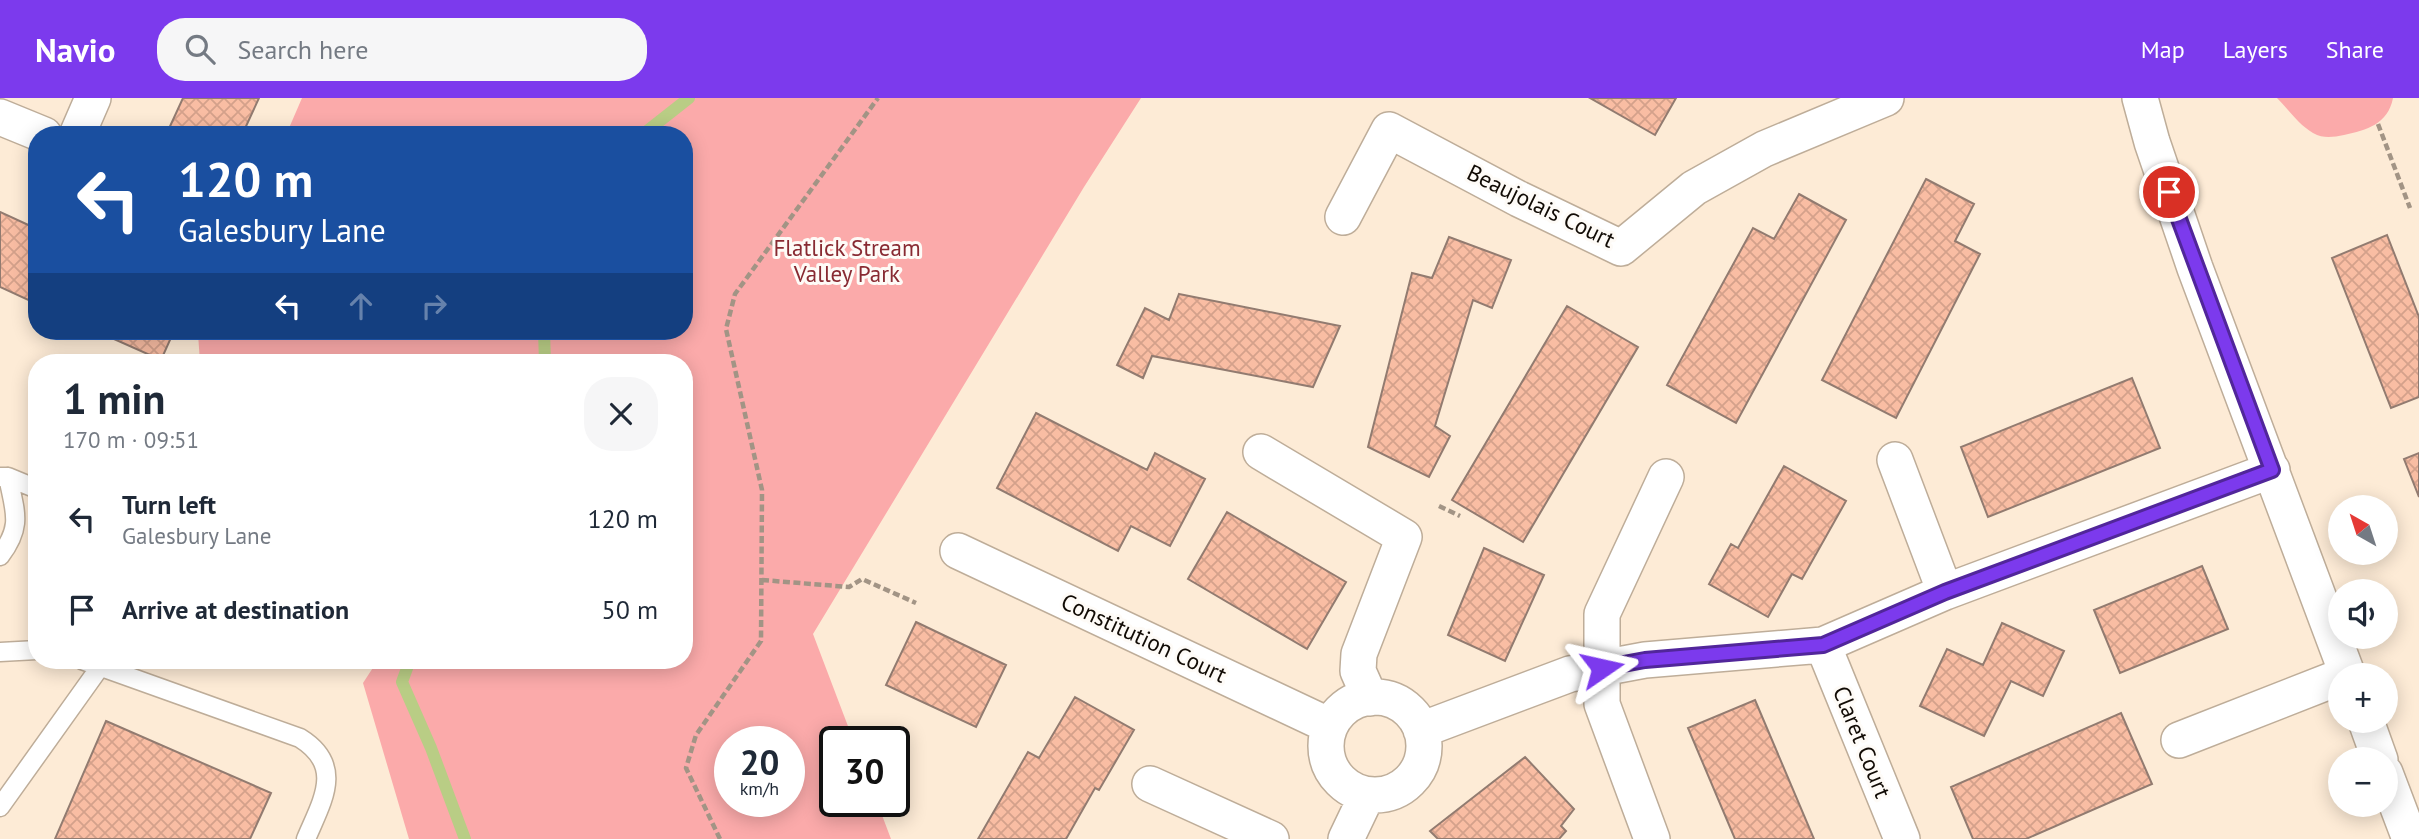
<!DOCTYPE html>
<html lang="en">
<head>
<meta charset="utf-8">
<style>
	body { margin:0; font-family:"PT Sans",sans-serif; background:#f6f6f7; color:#1f2937; height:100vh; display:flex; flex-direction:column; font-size:26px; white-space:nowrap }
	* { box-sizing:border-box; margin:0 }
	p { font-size:23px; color:#747a83 }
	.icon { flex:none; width:38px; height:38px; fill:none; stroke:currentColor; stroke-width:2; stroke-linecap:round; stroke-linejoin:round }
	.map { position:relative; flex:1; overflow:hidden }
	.sheet { position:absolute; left:28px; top:256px; width:665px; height:315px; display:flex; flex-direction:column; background:#fff; border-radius:28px; box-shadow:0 4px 18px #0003 }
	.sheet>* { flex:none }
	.guide { position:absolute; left:28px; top:28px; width:665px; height:214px; border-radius:28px; box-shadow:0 4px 18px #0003; background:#1a4fa0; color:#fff; overflow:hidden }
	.needle { width:46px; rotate:321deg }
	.fabs { position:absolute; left:2328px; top:397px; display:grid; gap:14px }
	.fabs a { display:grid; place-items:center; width:70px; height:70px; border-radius:50%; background:#fff; box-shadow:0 4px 18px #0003; font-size:35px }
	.speed { position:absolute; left:714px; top:628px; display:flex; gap:14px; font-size:35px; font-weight:700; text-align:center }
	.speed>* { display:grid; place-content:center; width:91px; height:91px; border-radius:50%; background:#fff; box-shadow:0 4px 18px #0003; line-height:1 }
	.speed small { font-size:18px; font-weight:400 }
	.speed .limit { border:4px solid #111; border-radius:10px; background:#fff; color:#111 }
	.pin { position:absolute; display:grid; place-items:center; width:60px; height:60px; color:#fff; margin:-30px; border:4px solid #fff; border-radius:50%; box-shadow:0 2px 7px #0007 }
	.me { position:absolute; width:77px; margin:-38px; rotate:79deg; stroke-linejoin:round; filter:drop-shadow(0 0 5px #0008) }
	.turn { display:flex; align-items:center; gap:24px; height:147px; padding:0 35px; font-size:32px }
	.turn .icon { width:91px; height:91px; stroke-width:2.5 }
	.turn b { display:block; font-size:49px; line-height:60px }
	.lanes { display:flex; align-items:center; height:66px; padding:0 35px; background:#0003; justify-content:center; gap:35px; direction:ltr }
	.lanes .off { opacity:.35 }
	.round { display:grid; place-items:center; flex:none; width:74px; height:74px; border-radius:28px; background:#f6f6f7 }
	.summary { display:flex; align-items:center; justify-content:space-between; height:119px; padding:0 35px }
	h1 { font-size:42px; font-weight:600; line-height:52px }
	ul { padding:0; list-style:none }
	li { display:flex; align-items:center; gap:21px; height:91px; padding:0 35px }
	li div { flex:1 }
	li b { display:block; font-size:26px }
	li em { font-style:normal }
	header { display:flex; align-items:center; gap:42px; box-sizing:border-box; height:98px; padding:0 35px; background:#7c3aed; color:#fff }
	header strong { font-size:33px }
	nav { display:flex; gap:38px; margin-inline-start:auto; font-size:24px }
	.search { width:490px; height:63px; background:#f6f6f7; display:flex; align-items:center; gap:18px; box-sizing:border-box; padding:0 24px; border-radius:28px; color:#747a83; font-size:26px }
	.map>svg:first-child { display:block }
</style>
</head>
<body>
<header>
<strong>Navio</strong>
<div class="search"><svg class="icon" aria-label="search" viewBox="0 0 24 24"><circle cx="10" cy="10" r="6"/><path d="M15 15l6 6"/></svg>Search here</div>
<nav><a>Map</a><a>Layers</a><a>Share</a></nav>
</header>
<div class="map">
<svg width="2419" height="741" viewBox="0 0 2419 741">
	<defs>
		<pattern id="building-cross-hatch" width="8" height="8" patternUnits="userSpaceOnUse" patternTransform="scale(1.75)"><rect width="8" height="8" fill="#f9bda3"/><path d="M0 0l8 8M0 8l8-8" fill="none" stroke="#d4a18b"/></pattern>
	</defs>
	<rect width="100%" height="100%" fill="#fdebd6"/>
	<path fill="#fbaaaa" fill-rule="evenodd" d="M 302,0 L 1141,0 L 1084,89 L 813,536 L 854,644 L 835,644 L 835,704 L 877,704 L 891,741 L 409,741 L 363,585 L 378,562 L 684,562 L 684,264 L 200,264 L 198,236 L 199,233 L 684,233 L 684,37 L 286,37 ZM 730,644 L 789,644 L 789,704 L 730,704 Z
		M 2277,0 L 2393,0 C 2388,26 2367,32 2344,37 C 2333,39 2324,41 2313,35 C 2299,27 2288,11 2277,0 Z"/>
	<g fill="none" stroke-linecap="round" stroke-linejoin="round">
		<path stroke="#b9cd85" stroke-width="12" d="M 642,37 L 689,0
			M 544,233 L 545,264
			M 410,562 L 402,584 L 431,650 L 465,741"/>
	</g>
	<path fill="url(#building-cross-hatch)" stroke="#927b70" stroke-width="2" d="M 183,0 L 259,0 L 242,37 L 166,37 Z
		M 1590,0 L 1676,0 L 1655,37 Z
		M 1926,81 L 1974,106 L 1955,143 L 1980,156 L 1896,320 L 1822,282 Z
		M 1799,96 L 1846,122 L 1736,325 L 1667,287 L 1753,130 L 1774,141 Z
		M 0,114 L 37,131 L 37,206 L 0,189 Z
		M 2387,137 L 2419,219 L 2419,299 L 2391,310 L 2332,160 Z
		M 1449,139 L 1511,162 L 1492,210 L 1473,202 L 1435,328 L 1450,338 L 1429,379 L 1368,349 L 1412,175 L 1432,180 Z
		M 1179,196 L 1340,228 L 1313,289 L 1152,258 L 1143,280 L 1117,267 L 1145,210 L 1169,222 Z
		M 1567,208 L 1638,249 L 1523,444 L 1452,402 Z
		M 96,233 L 174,233 L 161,262 Z
		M 2132,280 L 2160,350 L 1988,419 L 1961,349 Z
		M 1036,315 L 1147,372 L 1155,355 L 1205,381 L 1170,448 L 1131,428 L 1118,453 L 997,390 Z
		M 2419,355 L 2419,399 L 2404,361 Z
		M 1784,368 L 1846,403 L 1802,481 L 1792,476 L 1768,519 L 1709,486 L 1731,446 L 1738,450 Z
		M 1227,414 L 1346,484 L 1307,551 L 1188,481 Z
		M 1484,450 L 1544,477 L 1505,563 L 1448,537 Z
		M 2202,468 L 2228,531 L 2120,575 L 2094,512 Z
		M 916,524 L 1006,567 L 976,629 L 886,587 Z
		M 2002,525 L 2064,553 L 2043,598 L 2011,583 L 1984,638 L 1920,608 L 1947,551 L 1983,567 Z
		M 1075,599 L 1134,632 L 1099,692 L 1095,690 L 1066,741 L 978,741 L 1028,654 L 1039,660 Z
		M 1755,602 L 1814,741 L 1735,741 L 1688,630 Z
		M 2121,615 L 2152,686 L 2026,741 L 1973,741 L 1951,689 Z
		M 106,623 L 271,695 L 250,741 L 55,741 Z
		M 1525,659 L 1574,711 L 1561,728 L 1566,733 L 1559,741 L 1438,741 L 1430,733 Z"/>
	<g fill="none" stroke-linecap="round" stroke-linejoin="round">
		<g stroke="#bead99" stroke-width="21">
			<path id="lane" d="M 0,379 L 8,379 L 37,391
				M 0,458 C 23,428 15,414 8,379
				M 0,554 L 37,552
				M 82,562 L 300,640 C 345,668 322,703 306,741
				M 0,709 L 100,569"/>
		</g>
		<g stroke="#bead99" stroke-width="38">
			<path id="street" d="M 2140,0 L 2152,44 L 2195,170 L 2348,578
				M 0,19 L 44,37
				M 77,37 L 93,0
				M 1343,119 L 1389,32 L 1519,101 L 1621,150 L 1694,90 L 1764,51 L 1886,0
				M 1261,354 L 1404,439 L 1359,556 L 1358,573 L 1370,600
				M 1895,362 L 1945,494
				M 958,453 L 1330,628
				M 1823,547 L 1902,741
				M1326 648a49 49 0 1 1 98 0a49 49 0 1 1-98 0Z
				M 2366,623 L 2380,662
				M 1421,632 L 1570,576 L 1645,562 L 1823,547 L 1945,494 L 2272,372
				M 2179,642 L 2340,579
				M 2385,675 L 2410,741
				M 1150,686 L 1271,741
				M 1346,741 L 1367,697
				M 1652,741 L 1602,606 L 1602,516 L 1666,379"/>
		</g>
		<path stroke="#a29485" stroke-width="4.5" stroke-dasharray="7 3.5" stroke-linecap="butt" d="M 2378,26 L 2410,110
			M 1439,408 L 1460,418
			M 762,482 L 849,489 L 862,481 L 916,505
			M 720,741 L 686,670 L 696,637 L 761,543 L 762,392 L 726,231 L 735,196 L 878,0"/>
		<use href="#lane" stroke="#fff" stroke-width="18"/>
		<use href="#street" stroke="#fff" stroke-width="35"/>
	</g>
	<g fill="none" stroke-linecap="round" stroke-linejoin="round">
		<g stroke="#51269a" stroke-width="18">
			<path id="route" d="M 1602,570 L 1645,562 L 1823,547 L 1945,494 L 2272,372 L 2169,94"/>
		</g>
		<use href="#route" stroke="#7c3aed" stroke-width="12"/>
	</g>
	<g text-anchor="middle" stroke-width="6" stroke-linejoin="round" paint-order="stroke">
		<g font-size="23" fill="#110b05" stroke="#fefbf7">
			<text transform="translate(1541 108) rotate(26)" y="8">Beaujolais Court</text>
			<text transform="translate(1144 540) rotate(25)" y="8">Constitution Court</text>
			<text transform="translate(1862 644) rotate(68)" y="8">Claret Court</text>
		</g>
		<g font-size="23" fill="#882a32" stroke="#fefbf7">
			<text x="847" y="158">Flatlick Stream<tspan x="847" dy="26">Valley Park</tspan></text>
		</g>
	</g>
</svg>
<div class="fabs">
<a><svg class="needle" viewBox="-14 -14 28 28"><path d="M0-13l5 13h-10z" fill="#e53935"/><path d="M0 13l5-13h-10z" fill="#747a83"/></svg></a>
<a><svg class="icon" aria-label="sound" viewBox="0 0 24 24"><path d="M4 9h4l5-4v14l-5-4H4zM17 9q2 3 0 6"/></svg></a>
<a>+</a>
<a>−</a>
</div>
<div class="speed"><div>20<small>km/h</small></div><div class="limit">30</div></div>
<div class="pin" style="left:2169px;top:94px;background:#d93025"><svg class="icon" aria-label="arrive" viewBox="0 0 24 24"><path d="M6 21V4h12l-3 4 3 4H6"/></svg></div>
<svg class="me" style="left:1602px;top:570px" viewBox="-20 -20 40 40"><path d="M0-17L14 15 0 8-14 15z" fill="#7c3aed" stroke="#fff" stroke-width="4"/></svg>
<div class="guide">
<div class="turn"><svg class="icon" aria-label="left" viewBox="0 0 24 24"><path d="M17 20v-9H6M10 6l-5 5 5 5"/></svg><div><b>120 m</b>Galesbury Lane</div></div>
<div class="lanes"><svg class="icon" aria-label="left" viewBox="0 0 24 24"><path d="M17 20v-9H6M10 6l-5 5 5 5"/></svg><svg class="icon off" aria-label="ahead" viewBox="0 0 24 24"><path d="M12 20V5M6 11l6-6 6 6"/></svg><svg class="icon off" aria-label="right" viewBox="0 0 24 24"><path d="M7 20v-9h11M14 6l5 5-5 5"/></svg></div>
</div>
<section class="sheet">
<div class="summary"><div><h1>1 min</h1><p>170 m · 09:51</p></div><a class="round"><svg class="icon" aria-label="close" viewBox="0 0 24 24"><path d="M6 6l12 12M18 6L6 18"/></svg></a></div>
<ul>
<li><svg class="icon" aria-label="left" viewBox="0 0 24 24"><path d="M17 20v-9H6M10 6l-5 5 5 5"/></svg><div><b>Turn left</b><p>Galesbury Lane</p></div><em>120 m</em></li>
<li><svg class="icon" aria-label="arrive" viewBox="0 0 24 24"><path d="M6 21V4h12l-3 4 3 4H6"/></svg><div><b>Arrive at destination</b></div><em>50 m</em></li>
</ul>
</section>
</div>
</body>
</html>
